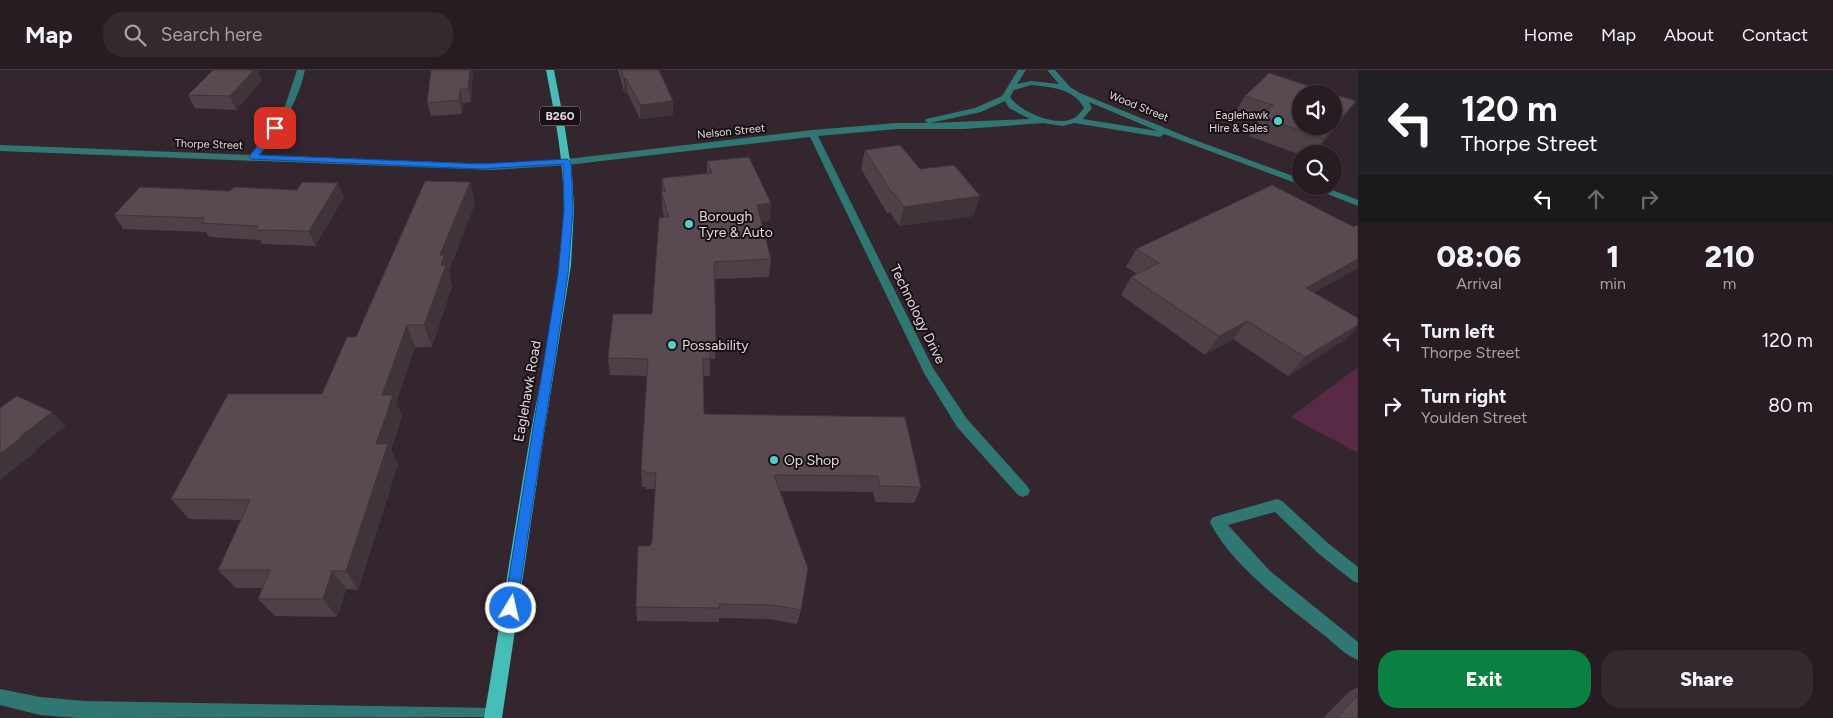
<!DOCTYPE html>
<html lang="en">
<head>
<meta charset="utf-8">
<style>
	body { margin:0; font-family:Figtree,sans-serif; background:#33292f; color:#f1f3f6; height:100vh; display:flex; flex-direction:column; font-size:19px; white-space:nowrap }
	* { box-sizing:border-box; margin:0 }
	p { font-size:16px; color:#a4a1a5 }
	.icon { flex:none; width:28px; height:28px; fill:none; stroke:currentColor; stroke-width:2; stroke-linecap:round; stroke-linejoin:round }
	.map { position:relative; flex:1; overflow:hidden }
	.drawer { display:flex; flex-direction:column; background:#271c22; width:475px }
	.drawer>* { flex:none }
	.banner { background:#202124; color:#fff; overflow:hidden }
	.controls { position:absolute; left:1292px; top:15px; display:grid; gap:10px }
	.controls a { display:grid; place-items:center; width:50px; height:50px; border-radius:50%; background:#271c22; box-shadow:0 1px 4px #0004,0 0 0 1px #433a40; font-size:25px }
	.pin { position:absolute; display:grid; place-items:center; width:42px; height:42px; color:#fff; margin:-21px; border-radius:10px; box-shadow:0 2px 8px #0006 }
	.me { position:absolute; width:55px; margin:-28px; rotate:9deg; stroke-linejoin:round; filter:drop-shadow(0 0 4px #0008) }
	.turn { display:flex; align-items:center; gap:18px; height:105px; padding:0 20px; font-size:22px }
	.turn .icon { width:65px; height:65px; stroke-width:2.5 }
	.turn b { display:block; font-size:35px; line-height:42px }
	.lanes { display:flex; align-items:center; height:48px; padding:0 20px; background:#0003; justify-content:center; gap:25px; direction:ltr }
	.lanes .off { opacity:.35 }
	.eta { display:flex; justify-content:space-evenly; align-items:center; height:85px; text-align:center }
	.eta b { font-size:30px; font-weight:800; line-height:35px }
	.button { display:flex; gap:10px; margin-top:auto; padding:10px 20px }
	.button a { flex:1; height:58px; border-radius:20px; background:#0b8043; color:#fff; font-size:20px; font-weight:800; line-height:58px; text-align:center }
	.button a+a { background:#33292f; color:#f1f3f6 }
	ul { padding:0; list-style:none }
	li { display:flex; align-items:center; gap:15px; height:65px; padding:0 20px }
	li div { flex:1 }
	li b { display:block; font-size:19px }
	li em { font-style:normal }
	header { display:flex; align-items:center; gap:30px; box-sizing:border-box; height:70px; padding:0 25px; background:#271c22; border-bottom:1px solid #433a40 }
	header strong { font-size:24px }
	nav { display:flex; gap:28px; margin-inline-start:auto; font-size:18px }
	.search { width:350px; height:45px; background:#33292f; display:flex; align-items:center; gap:12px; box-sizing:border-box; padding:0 18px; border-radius:20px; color:#a4a1a5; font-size:19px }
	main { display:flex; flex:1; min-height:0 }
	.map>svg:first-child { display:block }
</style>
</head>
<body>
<header>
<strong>Map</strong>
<div class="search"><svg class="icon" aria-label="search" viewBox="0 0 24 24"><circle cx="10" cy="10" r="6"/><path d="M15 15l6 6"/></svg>Search here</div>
<nav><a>Home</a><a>Map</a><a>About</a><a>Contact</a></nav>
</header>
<main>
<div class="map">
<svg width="1358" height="648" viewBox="0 0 1358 648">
	<rect width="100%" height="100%" fill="#34262e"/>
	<path fill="#592a46" d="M 1358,297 L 1358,383 L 1291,347 Z"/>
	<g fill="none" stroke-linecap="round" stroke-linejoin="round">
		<path fill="#307773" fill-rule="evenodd" d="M 297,0 L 305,0 C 298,33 280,59 260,85 L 492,94 L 567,89 L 812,60 L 897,53 L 928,53 L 925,51 L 926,49 L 975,38 L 1002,26 L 1018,0 L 1026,0 L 1017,14 L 1031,11 L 1059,14 L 1047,0 L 1055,0 L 1070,17 L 1080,23 L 1192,69 L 1301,109 L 1301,115 L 1164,64 L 1160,67 L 1074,53 L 1063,56 L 1043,53 L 964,59 L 897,59 L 818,66 L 933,298 L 967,349 L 1028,417 L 1030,421 L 1028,425 L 1023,427 L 1018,425 L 957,357 L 924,303 L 810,67 L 567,95 L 492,100 L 0,81 L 0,75 L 251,85 L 285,36 ZM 1031,15 C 1051,17 1073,18 1084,38 C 1082,40 1079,45 1076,47 C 1059,59 1020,42 1010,27 L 1014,20 ZM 1005,31 L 1009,38 L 1030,49 L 930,53 L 981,42 ZM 1089,32 L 1158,61 L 1083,49 L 1092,38 Z
			M 1307,116 L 1322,116 L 1358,130 L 1358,136 Z
			M 1277,429 L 1282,431 L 1329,474 L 1358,497 L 1358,513 L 1353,511 L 1319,484 L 1275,442 L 1228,455 L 1270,501 L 1358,572 L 1358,590 C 1345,585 1335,574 1324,565 C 1288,537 1230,494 1210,452 L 1212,448 L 1217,446 Z
			M 0,619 L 40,627 L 85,631 L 493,638 L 499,641 L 502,647 L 79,648 L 40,645 L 0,635 Z"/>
		<path fill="#44beb7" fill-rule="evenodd" d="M 546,0 L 554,0 L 564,52 L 572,104 L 574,139 L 571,195 L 544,364 L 502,648 L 484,648 C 500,554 514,461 530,367 C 543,292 564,216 564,139 C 564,92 555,46 546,0 Z"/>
	</g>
	<path fill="#4d4047" d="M 431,0 L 473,0 L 471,32 L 463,33 L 462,44 L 431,46 L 427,33 Z
		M 618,0 L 659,0 L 673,45 L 640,49 L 627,22 L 624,22 Z
		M 262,10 L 236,40 L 195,38 L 188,25 Z
		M 1245,26 L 1343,49 L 1314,84 L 1301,84 L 1301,85 L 1249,66 L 1258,52 L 1234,44 Z
		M 865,80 L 920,99 L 980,126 L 973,146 L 899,156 L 890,142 L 887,143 L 861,99 Z
		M 707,91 L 771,133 L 770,150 L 761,151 L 771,189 L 769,207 L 715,209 L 716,272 L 715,289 L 710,289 L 710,306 L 703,306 L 704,344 L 921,417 L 914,433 L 875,432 L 873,422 L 780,421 L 801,540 L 797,554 L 769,549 L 719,548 L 719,552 L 637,551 L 636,537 L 650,476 L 652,472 L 655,419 L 646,419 L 646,417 L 642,417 L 641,400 L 647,306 L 610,305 L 608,288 L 652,244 L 664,147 L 662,138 L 662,108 L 707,103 Z
		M 470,112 L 475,134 L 449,200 L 451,207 L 450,209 L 452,217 L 432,277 L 415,277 L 396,333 L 402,346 L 391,380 L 398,394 L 358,520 L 346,519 L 337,547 L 275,546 L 258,529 L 262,518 L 236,518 L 218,500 L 241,450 L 189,449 L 171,429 L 322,324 L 356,267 Z
		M 344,127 L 315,176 L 262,174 L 260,170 L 209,167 L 206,162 L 123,159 L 114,145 Z
		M 1136,179 L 1315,223 L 1346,269 L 1288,306 L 1233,269 L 1205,285 L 1121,225 L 1131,207 L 1137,204 L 1126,197 Z
		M 1358,617 L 1358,648 L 1323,648 L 1350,621 Z"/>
	<path fill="#3e3439" d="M 254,0 L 258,0 L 262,10 L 236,40 L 230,26 Z
		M 470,0 L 473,0 L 471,32 L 468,19 Z
		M 626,8 L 627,22 L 624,22 L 624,9 Z
		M 460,19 L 463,33 L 462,44 L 459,30 Z
		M 673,31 L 673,45 L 640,49 L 640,35 Z
		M 1356,31 L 1343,49 L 1314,84 L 1324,69 Z
		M 470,112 L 475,134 L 449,200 L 451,207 L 450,209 L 452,217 L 432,277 L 424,255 L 441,195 L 440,185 Z
		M 338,113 L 344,127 L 315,176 L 309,161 Z
		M 980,126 L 973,146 L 899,156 L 904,137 Z
		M 771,133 L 770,150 L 755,152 L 757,135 Z
		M 1358,189 L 1358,198 L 1291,236 L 1306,218 Z
		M 1247,251 L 1233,269 L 1205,285 L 1219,266 Z
		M 407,255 L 415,277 L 396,333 L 402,346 L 391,380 L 398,394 L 358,520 L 346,501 L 376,374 L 382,325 Z
		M 1358,255 L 1358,257 L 1346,269 L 1288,306 L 1305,287 Z
		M 52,342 L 66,356 L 35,380 L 37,381 L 0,410 L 0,384 L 20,367 Z
		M 332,501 L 346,519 L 337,547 L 323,529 Z"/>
	<path fill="#594a52" stroke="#3e3439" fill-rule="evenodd" d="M 213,0 L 254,0 L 230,26 L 188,25 Z
		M 431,0 L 470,0 L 468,19 L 460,19 L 459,30 L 427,33 Z
		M 621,0 L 659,0 L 673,31 L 640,35 L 626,8 L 624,9 Z
		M 1269,3 L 1356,31 L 1324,69 L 1261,47 L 1273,35 L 1245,26 ZM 1301,24 L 1334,24 L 1334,56 L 1301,56 Z
		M 900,75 L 920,99 L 954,95 L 980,126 L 904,137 L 894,123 L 892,123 L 865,80 Z
		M 749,87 L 771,133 L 757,135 L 771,189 L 714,192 L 716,272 L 710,272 L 710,289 L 703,289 L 704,344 L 905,347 L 921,417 L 880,416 L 878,406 L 774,405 L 808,498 L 801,540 L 772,535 L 719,534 L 720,538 L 636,537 L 638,476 L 650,476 L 652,472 L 656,403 L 645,403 L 645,401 L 641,400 L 648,289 L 608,288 L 613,244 L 652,244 L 659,148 L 669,147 L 661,121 L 665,121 L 662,108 L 712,103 L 707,91 Z
		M 425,111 L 470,112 L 440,185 L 444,185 L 441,195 L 446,195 L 424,255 L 407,255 L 382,325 L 393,325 L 376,374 L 388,374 L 346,501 L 332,501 L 323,529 L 258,529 L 270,500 L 218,500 L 250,430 L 171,429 L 228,324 L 322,324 L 347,267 L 356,267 Z
		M 302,112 L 338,113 L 309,161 L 255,160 L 258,156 L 201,153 L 205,148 L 114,145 L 140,117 L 230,121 L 234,117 L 297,120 Z
		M 1272,115 L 1354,157 L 1356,155 L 1358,156 L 1358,189 L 1306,218 L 1358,248 L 1358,255 L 1305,287 L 1247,251 L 1219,266 L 1131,207 L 1159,193 L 1136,179 Z
		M 17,326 L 52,342 L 20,367 L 22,367 L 0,384 L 0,338 Z
		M 1358,626 L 1358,648 L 1336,648 Z"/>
	<path fill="#1a73e8" stroke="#114b97" d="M 272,56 L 279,58 L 259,85 L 481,94 L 567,89 L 571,92 L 573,140 L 568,204 L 516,543 L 511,545 L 506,543 L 504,538 L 558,204 L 564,140 L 563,94 L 481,99 L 251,89 L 249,87 Z"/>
	<g fill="#55cec6" stroke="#171115" stroke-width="2">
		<circle cx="1278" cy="51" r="5"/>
		<circle cx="689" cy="154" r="5"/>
		<circle cx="672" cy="275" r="5"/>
		<circle cx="774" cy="390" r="5"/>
	</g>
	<g text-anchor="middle" stroke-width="4" stroke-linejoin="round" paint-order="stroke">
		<g font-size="11" fill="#e1d8dc" stroke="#171115">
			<text transform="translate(1139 36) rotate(22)" y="4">Wood Street</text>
			<text transform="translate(731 61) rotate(-6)" y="4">Nelson Street</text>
			<text transform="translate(209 74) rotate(2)" y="4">Thorpe Street</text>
		</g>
		<g font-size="11" fill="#e1d8dc" stroke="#171115" text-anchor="end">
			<text x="1268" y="49">Eaglehawk<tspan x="1268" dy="13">Hire &amp; Sales</tspan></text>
		</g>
		<rect fill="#171115" stroke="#a49ca0" stroke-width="1" x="540" y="36.5" width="40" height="19" rx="4"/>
		<g font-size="12" font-weight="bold" fill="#e1d8dc">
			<text x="560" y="50">B260</text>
		</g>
		<g font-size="14" fill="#e1d8dc" stroke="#171115" text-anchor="start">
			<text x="699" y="151">Borough<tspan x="699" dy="16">Tyre &amp; Auto</tspan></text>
			<text x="682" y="280">Possability</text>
			<text x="784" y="395">Op Shop</text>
		</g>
		<g font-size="14" fill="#e1d8dc" stroke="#171115">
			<text transform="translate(918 244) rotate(64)" y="5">Technology Drive</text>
			<text transform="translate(527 321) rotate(-80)" y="5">Eaglehawk Road</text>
		</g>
	</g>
</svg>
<div class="controls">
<a><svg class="icon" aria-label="sound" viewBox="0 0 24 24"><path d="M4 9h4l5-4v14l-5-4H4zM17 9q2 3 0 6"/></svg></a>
<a><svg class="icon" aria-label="search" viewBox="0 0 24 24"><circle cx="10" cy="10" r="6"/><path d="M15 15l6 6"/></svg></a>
</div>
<div class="pin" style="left:275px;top:58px;background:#d93025"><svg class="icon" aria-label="arrive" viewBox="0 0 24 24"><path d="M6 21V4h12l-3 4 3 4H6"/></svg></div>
<svg class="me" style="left:511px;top:538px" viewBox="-20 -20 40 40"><circle r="17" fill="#1a73e8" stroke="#fff" stroke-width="3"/><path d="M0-11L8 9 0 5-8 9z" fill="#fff"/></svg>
</div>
<section class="drawer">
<div class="banner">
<div class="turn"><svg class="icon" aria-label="left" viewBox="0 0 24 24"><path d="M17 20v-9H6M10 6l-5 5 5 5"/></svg><div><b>120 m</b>Thorpe Street</div></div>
<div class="lanes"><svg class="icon" aria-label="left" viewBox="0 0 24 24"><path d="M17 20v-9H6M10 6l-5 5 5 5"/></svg><svg class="icon off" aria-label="ahead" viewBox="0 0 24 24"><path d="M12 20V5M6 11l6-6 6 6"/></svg><svg class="icon off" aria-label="right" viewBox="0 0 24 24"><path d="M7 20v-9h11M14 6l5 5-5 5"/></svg></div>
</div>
<div class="eta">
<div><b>08:06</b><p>Arrival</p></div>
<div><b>1</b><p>min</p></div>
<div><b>210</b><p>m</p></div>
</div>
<ul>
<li><svg class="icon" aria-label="left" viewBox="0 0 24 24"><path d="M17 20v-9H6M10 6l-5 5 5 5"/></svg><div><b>Turn left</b><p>Thorpe Street</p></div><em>120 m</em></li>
<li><svg class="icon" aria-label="right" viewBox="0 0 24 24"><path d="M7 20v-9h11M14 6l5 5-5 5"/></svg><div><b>Turn right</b><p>Youlden Street</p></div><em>80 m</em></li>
</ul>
<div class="button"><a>Exit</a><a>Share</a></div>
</section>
</main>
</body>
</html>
